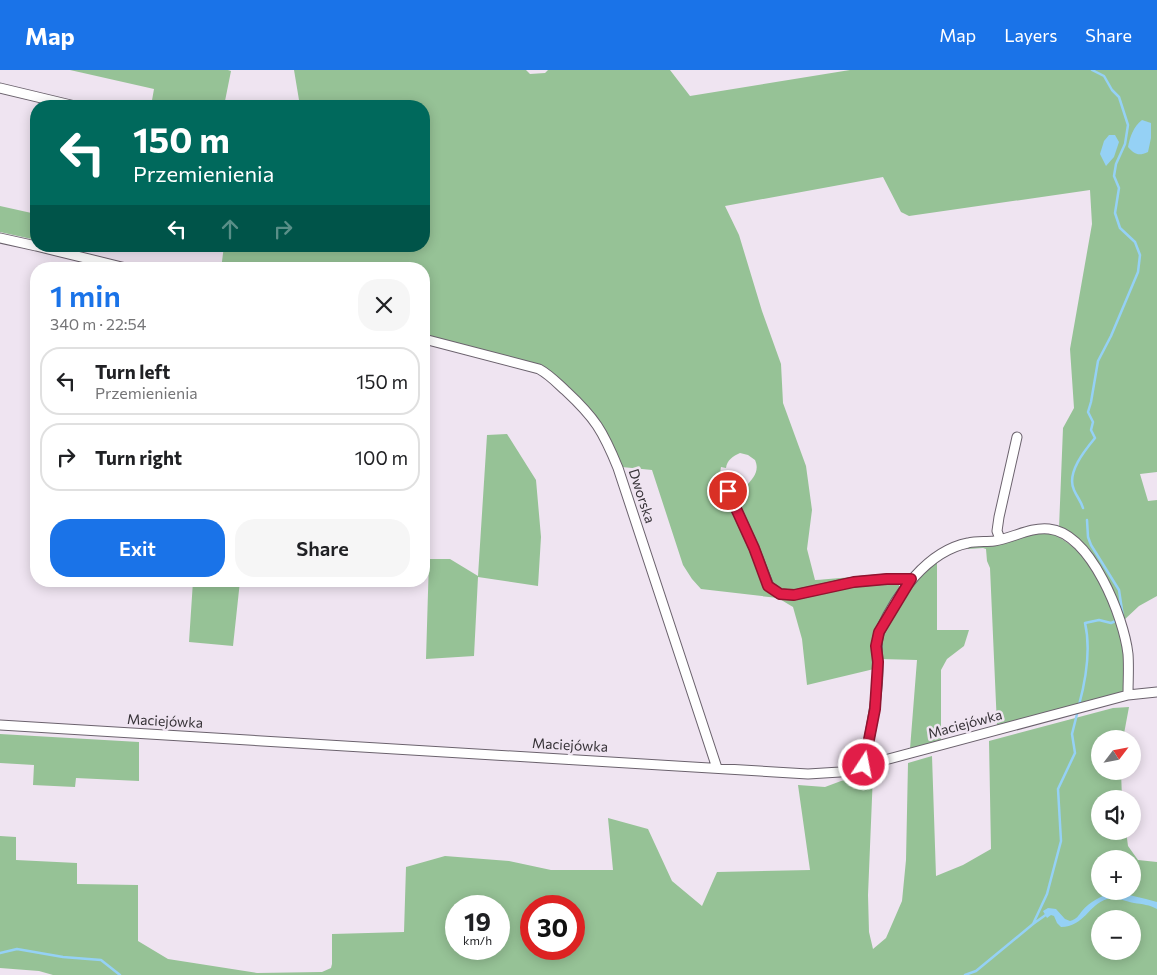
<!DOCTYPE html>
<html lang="en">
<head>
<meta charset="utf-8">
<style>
	body { margin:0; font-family:Commissioner,sans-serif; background:#f6f6f6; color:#202124; height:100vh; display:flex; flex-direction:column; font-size:19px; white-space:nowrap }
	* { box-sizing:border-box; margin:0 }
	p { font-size:16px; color:#757577 }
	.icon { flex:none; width:28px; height:28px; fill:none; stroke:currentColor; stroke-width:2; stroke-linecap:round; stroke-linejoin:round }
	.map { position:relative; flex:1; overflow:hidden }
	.details { position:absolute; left:30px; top:192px; width:400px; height:325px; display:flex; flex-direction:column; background:#fff; border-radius:20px; box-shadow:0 2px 12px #0003 }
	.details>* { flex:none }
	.banner { position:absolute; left:30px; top:30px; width:400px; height:152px; border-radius:20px; box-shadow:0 2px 12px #0003; background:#00695c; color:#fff; overflow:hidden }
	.needle { width:32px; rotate:58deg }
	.buttons { position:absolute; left:1091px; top:660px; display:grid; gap:10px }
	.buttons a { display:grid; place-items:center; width:50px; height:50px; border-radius:50%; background:#fff; box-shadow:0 2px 12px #0003; font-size:25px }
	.speed { position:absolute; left:445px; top:825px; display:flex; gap:10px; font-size:25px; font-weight:700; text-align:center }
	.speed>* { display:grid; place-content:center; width:65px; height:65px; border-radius:50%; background:#fff; box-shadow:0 2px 12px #0003; line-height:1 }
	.speed small { font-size:12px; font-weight:400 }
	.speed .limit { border:8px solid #d22; background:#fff; color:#111 }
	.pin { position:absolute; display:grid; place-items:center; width:42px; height:42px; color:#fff; margin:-21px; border:2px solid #fff; border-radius:50%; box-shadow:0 1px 5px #0007 }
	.me { position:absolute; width:55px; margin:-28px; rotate:11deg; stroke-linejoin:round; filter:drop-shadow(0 0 4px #0008) }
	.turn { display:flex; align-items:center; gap:18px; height:105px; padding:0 20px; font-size:22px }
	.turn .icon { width:65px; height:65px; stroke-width:2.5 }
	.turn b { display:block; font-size:35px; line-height:42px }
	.lanes { display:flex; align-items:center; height:48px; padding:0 20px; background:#0003; justify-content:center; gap:25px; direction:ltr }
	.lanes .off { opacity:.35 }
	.round { display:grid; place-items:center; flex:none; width:52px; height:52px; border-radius:20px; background:#f6f6f6 }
	.overview { display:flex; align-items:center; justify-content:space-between; height:85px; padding:0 20px }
	h1 { font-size:30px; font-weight:600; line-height:38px; color:#1a73e8 }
	.button { display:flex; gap:10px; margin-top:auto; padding:10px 20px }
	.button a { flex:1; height:58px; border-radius:20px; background:#1a73e8; color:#fff; font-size:20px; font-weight:600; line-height:58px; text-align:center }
	.button a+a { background:#f6f6f6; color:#202124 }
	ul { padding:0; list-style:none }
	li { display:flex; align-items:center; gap:15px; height:68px; margin:0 10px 8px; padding:0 10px; border:2px solid #e0e0e0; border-radius:20px }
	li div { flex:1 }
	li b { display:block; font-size:19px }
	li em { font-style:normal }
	header { display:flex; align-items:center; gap:30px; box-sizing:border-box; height:70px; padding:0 25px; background:#1a73e8; color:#fff }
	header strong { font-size:24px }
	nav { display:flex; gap:28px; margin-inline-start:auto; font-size:18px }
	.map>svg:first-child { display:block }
</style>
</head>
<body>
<header>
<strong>Map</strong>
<nav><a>Map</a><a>Layers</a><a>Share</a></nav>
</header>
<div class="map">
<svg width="1157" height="905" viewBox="0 0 1157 905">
	<rect width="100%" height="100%" fill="#efe4f1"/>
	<path fill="#96c296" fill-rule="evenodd" d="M 70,0 L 228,0 L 231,1 L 224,36 L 151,36 L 154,19 Z
		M 294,0 L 526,0 L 530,4 L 545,3 L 548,0 L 670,0 L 690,26 L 850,0 L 1157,0 L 1157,402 L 1140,404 L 1148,431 L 1157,430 L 1157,526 L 1139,536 L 1123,551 C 1117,526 1100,488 1080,471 C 1074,466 1066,462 1059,458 L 1063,358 L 1074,338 L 1070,279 L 1092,154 L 1090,120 L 909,146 L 901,142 L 883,107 L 725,136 L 739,165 L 762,241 L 781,294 L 783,333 L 806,396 L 812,440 L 807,479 L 815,510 C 838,509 878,501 899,514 L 899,520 L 880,555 L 874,599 L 807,615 L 802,569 L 793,537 L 778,528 L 701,519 L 692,509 L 683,495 L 652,400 L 622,397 L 608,365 L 543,297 L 424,267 L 424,199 L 221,199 L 224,176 L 424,176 L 424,36 L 300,36 ZM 740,383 L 748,385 L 755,390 C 760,401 753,409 746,416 L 731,418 L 728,421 C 722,413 719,407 721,397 L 726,398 C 727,390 733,386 740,383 Z
		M 0,136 L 36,144 L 36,170 L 0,162 Z
		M 507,364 L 536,410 L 541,467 L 538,516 L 478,507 L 474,586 L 426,589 L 429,489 L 450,489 L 478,506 L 487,365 Z
		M 1049,462 C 1090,481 1109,518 1119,559 C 1121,567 1124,575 1124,582 C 1125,595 1124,608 1125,621 L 997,656 L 990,498 L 987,491 L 986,479 L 983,478 L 968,479 L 968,476 Z
		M 937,491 L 937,560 L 969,560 L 964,576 L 947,589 L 941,600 L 941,670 L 910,679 L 917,590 L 881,589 L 881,566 L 888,552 L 910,515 Z
		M 193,511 L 240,511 L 233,576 L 189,572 Z
		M 1129,637 L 1123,669 L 1100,669 L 1100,701 L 1121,701 L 1122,729 L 1100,729 L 1100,761 L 1126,761 L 1128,776 L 1138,790 L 1157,792 L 1157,905 L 53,905 L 39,901 L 0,898 L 0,766 L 16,767 L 16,790 L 77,793 L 77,814 L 138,815 L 138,871 L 168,889 L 257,903 L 322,902 L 331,898 L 332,894 L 332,864 L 404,862 L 406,797 L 445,786 L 509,791 L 551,800 L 613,800 L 608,748 L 648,759 L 672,811 L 702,836 L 717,802 L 810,800 L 798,715 L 825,717 L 841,711 L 873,704 L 868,825 L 869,862 L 873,879 L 886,868 L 902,831 L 906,790 L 908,693 L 932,686 L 936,806 L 963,795 L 991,779 L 989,671 L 1113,638 ZM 1100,789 L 1132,789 L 1132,821 L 1100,821 ZM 456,836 L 499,836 L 499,879 L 456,879 ZM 531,836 L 574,836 L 574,879 L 531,879 ZM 1100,849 L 1132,849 L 1132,881 L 1100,881 Z
		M 0,664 L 139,672 L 139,711 L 76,708 L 75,717 L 33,715 L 34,695 L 0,693 Z"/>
	<path fill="#95d1f5" d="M 1142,50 L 1151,53 L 1151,68 L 1148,82 C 1139,86 1135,85 1128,77 C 1130,67 1133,57 1142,50 Z
		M 1109,65 L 1115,65 L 1119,72 L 1114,87 L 1106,96 L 1100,84 L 1104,71 Z
		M 1113,823 C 1129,824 1142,828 1157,832 L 1157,839 C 1150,835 1142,834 1134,833 C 1126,831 1116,827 1107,829 C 1089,834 1084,857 1061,857 L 1057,853 L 1054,846 L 1051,845 L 1047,848 L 1043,841 L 1048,838 L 1056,839 L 1065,849 L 1070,851 C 1077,849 1078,846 1082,841 C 1089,832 1102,825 1113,823 Z"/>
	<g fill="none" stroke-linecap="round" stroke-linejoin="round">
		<path stroke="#95d1f5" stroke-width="2.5" d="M 1083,438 C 1081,431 1077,427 1074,420 C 1066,403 1085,380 1095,368 L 1091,360 L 1093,352 L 1088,342 L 1091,332 L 1098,291 L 1111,266 L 1138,202 L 1140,185 L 1135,172 L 1120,158 L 1115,143 L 1119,118 L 1114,106 L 1116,94 L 1125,74 L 1128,55 L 1119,27 L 1112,20 L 1104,6 L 1092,0
			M 1087,450 L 1088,467 L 1091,475 L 1119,520 L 1123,547
			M 1079,635 C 1086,609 1091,579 1085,553 L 1099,550 L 1111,553 L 1118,550
			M 1033,854 L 1047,824 L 1061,771 L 1058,719 L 1075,683 L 1072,664 L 1078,640
			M 0,883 L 17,879 L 63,887 L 101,890 L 120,905
			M 965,905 L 976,901 L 1033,854 L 1047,844"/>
		<g stroke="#6b626d" stroke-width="11">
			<path id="street" d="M 0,18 L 75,36
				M 0,168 L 36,176
				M 36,176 L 130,199
				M 424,269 L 539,299 C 550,305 557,313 566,321 C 595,348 603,361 618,398 L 717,698
				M 728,421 L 754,478 L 769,516 L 780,524 L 794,525 L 853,512 L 887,509 L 911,509
				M 1000,469 L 997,461 L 999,447 L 1017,367
				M 0,655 L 808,704 L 840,702 L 1128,625 L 1157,622
				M 864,695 C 869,669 875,643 877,617 C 878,609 878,602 878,594 C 878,582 875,572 880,561 C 896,525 927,481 968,473 C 976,471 986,472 994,471 C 1013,468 1030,457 1049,459 C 1091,463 1124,548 1128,584 C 1129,597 1128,612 1128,625"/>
		</g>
		<use href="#street" stroke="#fff" stroke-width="9"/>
	</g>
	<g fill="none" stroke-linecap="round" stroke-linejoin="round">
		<g stroke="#92132f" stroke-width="12">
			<path id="route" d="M 728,421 L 754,478 L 768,516 L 780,524 L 794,525 L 854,512 L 887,509 L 911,509 L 879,562 L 876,576 L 878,592 L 875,639 L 864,695"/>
		</g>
		<use href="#route" stroke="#e11d48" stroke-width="9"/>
	</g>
	<g text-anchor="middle" stroke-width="5" stroke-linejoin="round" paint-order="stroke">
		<g font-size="14" fill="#353136" stroke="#efe4f1">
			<text transform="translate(642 426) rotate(72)" y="5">Dworska</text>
			<text transform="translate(165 651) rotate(3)" y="5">Maciejówka</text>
			<text transform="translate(965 654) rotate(-15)" y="5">Maciejówka</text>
			<text transform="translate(570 675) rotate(3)" y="5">Maciejówka</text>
		</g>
	</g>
</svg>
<div class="buttons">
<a><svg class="needle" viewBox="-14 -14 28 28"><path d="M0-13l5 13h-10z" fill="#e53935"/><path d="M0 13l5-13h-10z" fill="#757577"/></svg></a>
<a><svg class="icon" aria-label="sound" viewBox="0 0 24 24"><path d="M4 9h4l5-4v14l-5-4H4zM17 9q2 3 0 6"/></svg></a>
<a>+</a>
<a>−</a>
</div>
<div class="speed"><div>19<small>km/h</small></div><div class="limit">30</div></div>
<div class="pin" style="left:728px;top:421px;background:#d93025"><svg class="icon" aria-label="arrive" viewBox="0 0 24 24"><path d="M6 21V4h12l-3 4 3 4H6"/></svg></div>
<svg class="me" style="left:864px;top:695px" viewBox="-20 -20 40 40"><circle r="17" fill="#e11d48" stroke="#fff" stroke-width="3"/><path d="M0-11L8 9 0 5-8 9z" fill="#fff"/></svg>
<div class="banner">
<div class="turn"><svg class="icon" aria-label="left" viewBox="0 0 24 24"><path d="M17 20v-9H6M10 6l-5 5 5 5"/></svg><div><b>150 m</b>Przemienienia</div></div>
<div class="lanes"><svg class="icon" aria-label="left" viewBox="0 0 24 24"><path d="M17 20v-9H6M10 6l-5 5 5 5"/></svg><svg class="icon off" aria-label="ahead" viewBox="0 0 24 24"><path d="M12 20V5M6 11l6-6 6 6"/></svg><svg class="icon off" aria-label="right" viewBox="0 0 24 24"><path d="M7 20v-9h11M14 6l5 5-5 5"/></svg></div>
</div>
<section class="details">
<div class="overview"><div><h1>1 min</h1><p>340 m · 22:54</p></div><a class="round"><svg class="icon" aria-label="close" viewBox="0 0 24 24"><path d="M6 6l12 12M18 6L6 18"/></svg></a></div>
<ul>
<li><svg class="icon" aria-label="left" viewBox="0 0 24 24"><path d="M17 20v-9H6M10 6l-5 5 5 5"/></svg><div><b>Turn left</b><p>Przemienienia</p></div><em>150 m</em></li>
<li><svg class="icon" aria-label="right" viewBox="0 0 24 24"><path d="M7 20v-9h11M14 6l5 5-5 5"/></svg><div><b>Turn right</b></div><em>100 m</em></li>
</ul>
<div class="button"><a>Exit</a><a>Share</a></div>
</section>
</div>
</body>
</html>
